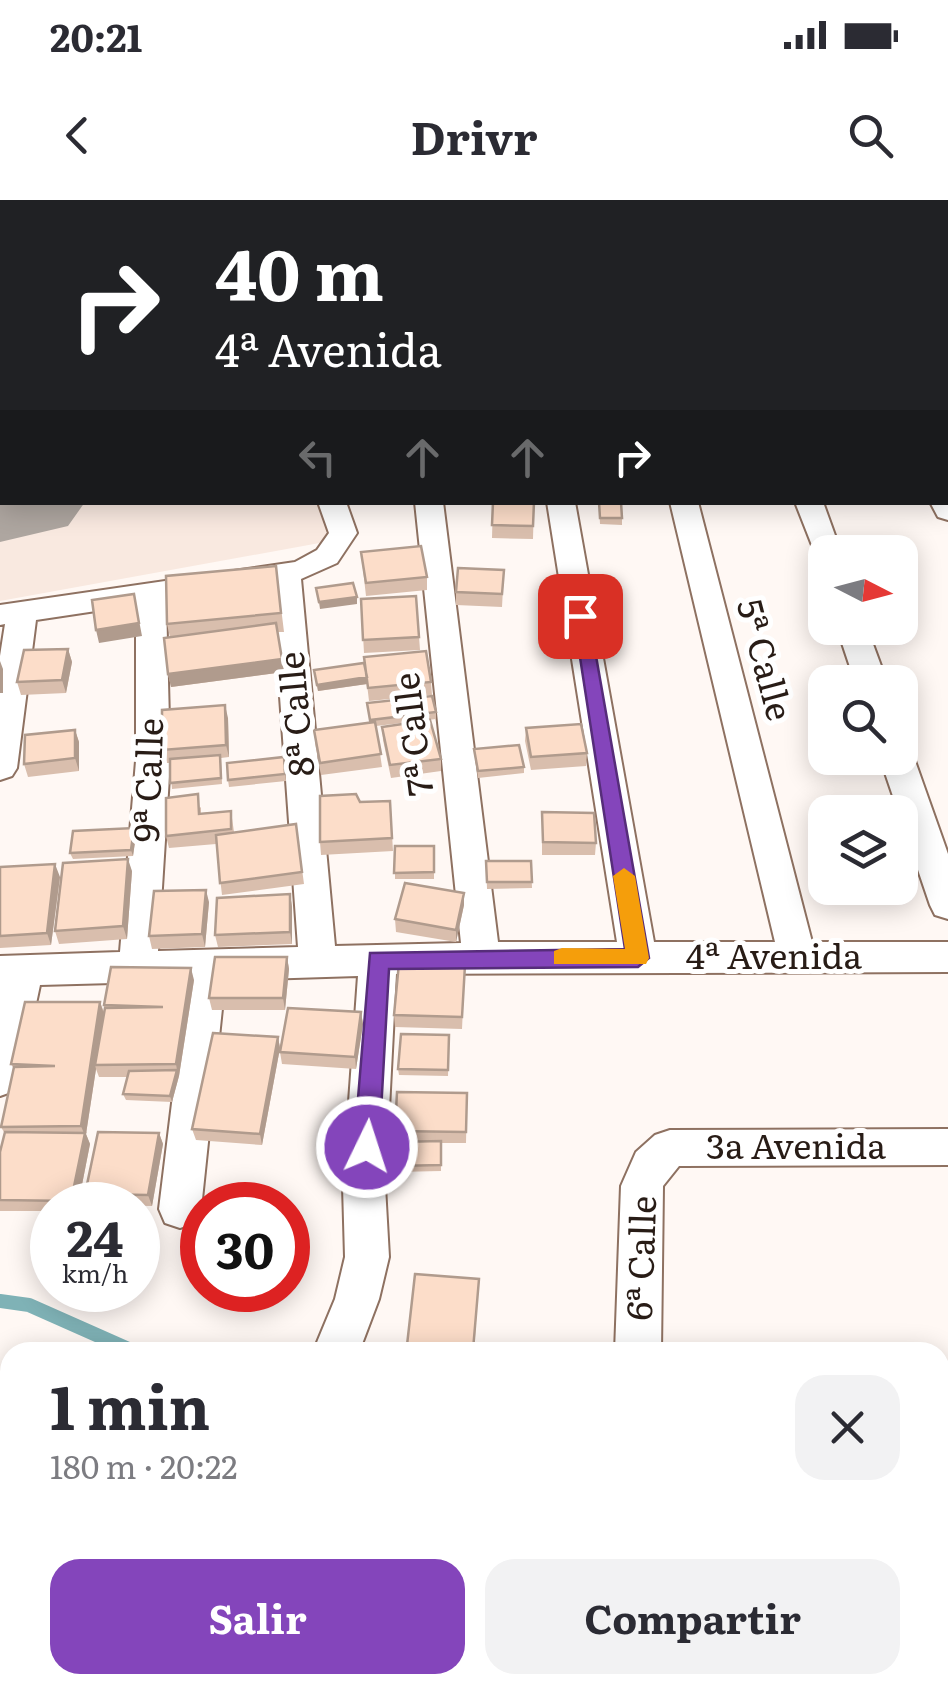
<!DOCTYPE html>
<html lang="es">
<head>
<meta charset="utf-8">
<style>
	body { margin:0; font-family:Literata,serif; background:#f2f2f3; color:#2b2b33; height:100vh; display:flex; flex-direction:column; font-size:38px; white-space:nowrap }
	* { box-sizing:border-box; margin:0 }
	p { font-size:32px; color:#7c7c81 }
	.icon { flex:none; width:55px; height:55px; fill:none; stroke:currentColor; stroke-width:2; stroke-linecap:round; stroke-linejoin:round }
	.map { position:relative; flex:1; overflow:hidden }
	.details { position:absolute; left:0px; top:1142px; width:950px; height:352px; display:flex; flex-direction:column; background:#fff; border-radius:30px 30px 0 0; box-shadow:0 5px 25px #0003 }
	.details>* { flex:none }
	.guide { position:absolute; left:0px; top:0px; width:950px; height:305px; box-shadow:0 5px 25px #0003; background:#202124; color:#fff; overflow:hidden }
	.needle { width:65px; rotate:96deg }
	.controls { position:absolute; left:808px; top:335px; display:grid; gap:20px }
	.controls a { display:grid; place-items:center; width:110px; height:110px; border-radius:20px; background:#fff; box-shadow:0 5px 25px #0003; font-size:50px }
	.speed { position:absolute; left:30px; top:982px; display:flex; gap:20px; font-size:50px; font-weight:700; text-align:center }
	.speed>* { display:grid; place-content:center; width:130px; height:130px; border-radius:50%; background:#fff; box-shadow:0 5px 25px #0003; line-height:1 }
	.speed small { font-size:25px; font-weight:400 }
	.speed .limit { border:15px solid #d22; background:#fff; color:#111 }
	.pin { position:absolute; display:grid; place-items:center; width:85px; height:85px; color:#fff; margin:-42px; border-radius:20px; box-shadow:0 5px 15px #0006 }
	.me { position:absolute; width:110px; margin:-55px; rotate:4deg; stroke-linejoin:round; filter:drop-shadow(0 0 8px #0008) }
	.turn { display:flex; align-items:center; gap:35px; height:210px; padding:0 50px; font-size:45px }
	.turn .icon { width:130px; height:130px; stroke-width:2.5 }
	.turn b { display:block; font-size:70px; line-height:85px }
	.lanes { display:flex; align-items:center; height:95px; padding:0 50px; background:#0003; justify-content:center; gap:50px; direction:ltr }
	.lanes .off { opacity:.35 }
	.round { display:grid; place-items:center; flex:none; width:105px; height:105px; border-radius:30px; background:#f2f2f3 }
	.summary { display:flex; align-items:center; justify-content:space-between; height:170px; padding:0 50px }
	h1 { font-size:60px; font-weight:700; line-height:75px }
	.action { display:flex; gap:20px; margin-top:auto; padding:20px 50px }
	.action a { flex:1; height:115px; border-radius:30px; background:#8445bb; color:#fff; font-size:40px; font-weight:700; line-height:115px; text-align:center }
	.action a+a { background:#f2f2f3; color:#2b2b33 }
	.status { display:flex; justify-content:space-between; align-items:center; height:70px; padding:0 50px; background:#fff; direction:ltr }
	.status svg { height:28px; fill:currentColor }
	header { display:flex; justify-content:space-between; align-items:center; height:130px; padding:0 50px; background:#fff; font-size:45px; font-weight:700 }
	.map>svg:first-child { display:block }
</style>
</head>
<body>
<div class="status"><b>20:21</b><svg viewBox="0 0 49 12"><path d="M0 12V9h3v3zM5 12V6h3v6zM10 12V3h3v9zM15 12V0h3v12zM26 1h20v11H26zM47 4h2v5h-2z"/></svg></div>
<header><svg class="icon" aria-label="back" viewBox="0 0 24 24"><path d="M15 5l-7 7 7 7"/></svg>Drivr<svg class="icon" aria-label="search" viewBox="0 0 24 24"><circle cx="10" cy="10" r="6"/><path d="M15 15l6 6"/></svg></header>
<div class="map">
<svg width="948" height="1494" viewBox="0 0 948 1494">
	<rect width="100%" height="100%" fill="#fff8f4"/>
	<path fill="#f9e9e0" d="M 0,0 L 209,2 L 2,2 L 2,302 L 326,303 L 338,335 L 325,342 L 0,401 Z"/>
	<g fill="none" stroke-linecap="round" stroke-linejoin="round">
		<path stroke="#7fb2b6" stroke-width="14" d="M 0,1101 L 29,1105 L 135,1152
			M 940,1275 L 948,1277"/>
		<path fill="#aea6a0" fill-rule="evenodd" d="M 0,214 L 2,302 L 85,302 L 68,326 L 0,342 Z"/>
		<g stroke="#8e7161" stroke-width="4">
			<path id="minor" d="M 226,0 L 248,0 L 249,2 L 227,2 Z
				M 375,0 L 397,0 L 397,2 L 375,2 Z
				M 740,0 L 763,0 L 764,2 L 742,2 Z
				M 948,295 L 948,320 L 938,317 L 930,302 L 948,302 Z
				M 318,302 L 346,302 L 357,333 L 337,363 L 301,379 L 335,746 L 461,743 L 415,302 L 443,302 L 498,742 L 617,742 L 547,302 L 575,302 L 654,742 L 775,742 L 670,302 L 698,302 L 812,742 L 948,742 L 948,772 L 396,774 L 385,986 L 389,1057 L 379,1099 L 359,1152 L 313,1152 L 335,1099 L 345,1057 L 343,986 L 358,776 L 225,780 L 201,1009 L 195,1023 L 180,1028 L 165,1023 L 159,1009 L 187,781 L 40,785 L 20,879 L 14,891 L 0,896 L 0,756 L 120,752 L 136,561 L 136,405 L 36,420 L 17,568 L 12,576 L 0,580 L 0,456 L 5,424 L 0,425 L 0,405 L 295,362 L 317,350 L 329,333 ZM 272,385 L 298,747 L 158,751 L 170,561 L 166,401 Z
				M 795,302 L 823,302 L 841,352 L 825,352 L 825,360 L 817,358 Z
				M 837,428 L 867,428 L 887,482 L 855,482 Z
				M 900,547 L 914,558 L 948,654 L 948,719 L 935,715 L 930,705 L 880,558 L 900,558 Z
				M 948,929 L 948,965 L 679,966 L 663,986 L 661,1152 L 615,1152 L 621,986 L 636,952 L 655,935 L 670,930 Z
				M 0,1374 L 10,1375 L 10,1427 L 0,1426 Z
				M 246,1485 L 298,1485 L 299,1494 L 245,1494 Z
				M 610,1485 L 662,1485 L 663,1494 L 609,1494 Z"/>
		</g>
		<use href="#minor" fill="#fff" fill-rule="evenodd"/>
	</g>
	<path fill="#d9bead" d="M 275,0 L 380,0 L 380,1 L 275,2 Z
		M 464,302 L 492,302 L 492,304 L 464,304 Z
		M 493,302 L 534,302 L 533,339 L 492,338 Z
		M 599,302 L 622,318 L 622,325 L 600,324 Z
		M 361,352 L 427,377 L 427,390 L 366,396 Z
		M 276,366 L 284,432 L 278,432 L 284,472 L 171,487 L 168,474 L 170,437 L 167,424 Z
		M 504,370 L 502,407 L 456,405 L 456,392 Z
		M 416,396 L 420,450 L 364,453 L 361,399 Z
		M 68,449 L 72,462 L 66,493 L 21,495 L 17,482 Z
		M 314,470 L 431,482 L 432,495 L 369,501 L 367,484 L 318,491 Z
		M 367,503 L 436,512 L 436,519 L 376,526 L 382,567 L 321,575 L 315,543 L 370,522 Z
		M 228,518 L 229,557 L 221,558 L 222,584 L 172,589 L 170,563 L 165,563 L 162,550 Z
		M 382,527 L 441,559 L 441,571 L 391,578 L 383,540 Z
		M 526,528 L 587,553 L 586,566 L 531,570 L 525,541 Z
		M 75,530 L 79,542 L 79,571 L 28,577 L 24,564 Z
		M 474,549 L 524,567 L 524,573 L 478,578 Z
		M 284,557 L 286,581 L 229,587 L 228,580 Z
		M 390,601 L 393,651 L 321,655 L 320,642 Z
		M 201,607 L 201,613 L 231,611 L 234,632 L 296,624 L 304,684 L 222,695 L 216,644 L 169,648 L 166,636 Z
		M 542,612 L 596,643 L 595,655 L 542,655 Z
		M 136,635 L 133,656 L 73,659 L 70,653 Z
		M 395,646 L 434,646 L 434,679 L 395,679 Z
		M 486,661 L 531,661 L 532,688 L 487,689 Z
		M 0,667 L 60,677 L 51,745 L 0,748 Z
		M 132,671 L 127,739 L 59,744 L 55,731 Z
		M 464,693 L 464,705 L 456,742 L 396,732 L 395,719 Z
		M 290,694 L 292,707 L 292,744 L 218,747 L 215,735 Z
		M 209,702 L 205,747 L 152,749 L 149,736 Z
		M 287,757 L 289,769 L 285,810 L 212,810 L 209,798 Z
		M 465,765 L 462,829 L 395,827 L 394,815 Z
		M 194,780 L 179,876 L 172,902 L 126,900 L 123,894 L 128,877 L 99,877 L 96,869 L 86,934 L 90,944 L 78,1005 L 52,1005 L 52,1011 L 0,1011 L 0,952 L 5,934 L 1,927 L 14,869 L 11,864 L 100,802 L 104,812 L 104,805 Z
		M 361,812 L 363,824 L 356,869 L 282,864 L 280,852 Z
		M 449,835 L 448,876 L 399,875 L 398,869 Z
		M 278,837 L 280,848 L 262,945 L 196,940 L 192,929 Z
		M 467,893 L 466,943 L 441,943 L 441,971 L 396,972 L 397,942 L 395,931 Z
		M 159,933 L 163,944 L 152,1006 L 90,1005 L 85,994 Z
		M 479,1079 L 474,1152 L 408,1152 L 407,1145 Z"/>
	<path fill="#b09b8d" d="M 134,394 L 142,436 L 99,443 L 96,430 Z
		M 357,397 L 357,404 L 320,409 L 319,402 Z
		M 68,449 L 72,462 L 66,493 L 62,480 Z
		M 282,459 L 284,472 L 171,487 L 168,474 Z
		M 0,461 L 3,469 L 3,493 L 0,493 Z
		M 366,477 L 367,484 L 318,491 L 317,485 Z
		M 225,505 L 228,518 L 229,557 L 226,545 Z
		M 75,530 L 79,542 L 79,571 L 75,558 Z
		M 134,628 L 136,635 L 133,656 L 131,650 Z
		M 128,659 L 132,671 L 127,739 L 123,726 Z
		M 55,664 L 60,677 L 51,745 L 47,733 Z
		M 206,690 L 209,702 L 205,747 L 202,734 Z
		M 464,693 L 464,705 L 456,742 L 456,730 Z
		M 290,694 L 292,707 L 292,744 L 290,732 Z
		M 287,757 L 289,769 L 285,810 L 283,798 Z
		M 191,768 L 194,780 L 179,876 L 172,902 L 170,896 L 177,870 L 176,864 Z
		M 100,802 L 104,814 L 95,865 L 96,869 L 86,934 L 90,944 L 78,1005 L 73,1005 L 71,1001 L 85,936 L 81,926 Z
		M 361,812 L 363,824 L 356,869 L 355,857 Z
		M 278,837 L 280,848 L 262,945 L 260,934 Z
		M 159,933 L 163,944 L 152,1006 L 148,995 Z
		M 241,1485 L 248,1485 L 246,1494 L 239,1494 Z"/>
	<path fill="#fcddc9" stroke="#b09b8d" stroke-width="2.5" d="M 275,0 L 321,0 L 321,2 L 275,2 Z
		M 398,0 L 433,0 L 433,2 L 398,2 Z
		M 493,302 L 534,302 L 533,326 L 492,325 Z
		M 599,302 L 621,302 L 622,318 L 600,318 Z
		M 421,346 L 427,377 L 366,383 L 361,352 Z
		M 276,366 L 281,413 L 167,424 L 166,376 Z
		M 458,368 L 504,370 L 502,394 L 456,392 Z
		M 353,383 L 357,397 L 319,402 L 316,388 Z
		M 134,394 L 139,423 L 96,430 L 92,400 Z
		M 416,396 L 419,437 L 363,440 L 361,399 Z
		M 276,423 L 282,459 L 168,474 L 164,438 Z
		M 68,449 L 62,480 L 17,482 L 24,450 Z
		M 426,451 L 431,482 L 368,488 L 364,457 Z
		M 364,463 L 367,477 L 317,485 L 314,470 Z
		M 432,496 L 436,512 L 370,520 L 367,503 Z
		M 225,505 L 226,545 L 162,550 L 162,510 Z
		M 430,520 L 441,559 L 390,565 L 382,527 Z
		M 375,522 L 381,554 L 320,563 L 314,530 Z
		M 581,524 L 587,553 L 531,557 L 526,528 Z
		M 75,530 L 75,558 L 24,564 L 25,535 Z
		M 519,545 L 524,567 L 478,571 L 474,549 Z
		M 220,555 L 221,578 L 170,583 L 170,559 Z
		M 284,557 L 285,574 L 228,580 L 227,563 Z
		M 198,594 L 199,614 L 231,611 L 231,629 L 166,636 L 166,598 Z
		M 356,594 L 360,602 L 390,601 L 392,638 L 320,642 L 320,596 Z
		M 542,612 L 594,613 L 596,643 L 543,642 Z
		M 296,624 L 302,672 L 220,683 L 216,635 Z
		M 134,628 L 131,650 L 70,653 L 73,631 Z
		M 395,646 L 434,646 L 434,672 L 394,673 Z
		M 128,659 L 123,726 L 55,731 L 63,663 Z
		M 486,661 L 531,661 L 532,682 L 487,682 Z
		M 55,664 L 47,733 L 0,736 L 0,667 Z
		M 405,683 L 464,693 L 456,730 L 395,719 Z
		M 206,690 L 202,734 L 149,736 L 154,691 Z
		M 290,694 L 290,732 L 215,735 L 217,698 Z
		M 215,757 L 287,757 L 283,798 L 209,798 Z
		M 399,763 L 465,765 L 462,817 L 394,815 Z
		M 111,767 L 191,768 L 176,864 L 95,865 L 105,808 L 163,807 L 104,805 Z
		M 25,802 L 100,802 L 81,926 L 1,927 L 14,867 L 55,866 L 11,864 Z
		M 288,808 L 361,812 L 355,857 L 280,852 Z
		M 213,833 L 278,837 L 260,934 L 192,929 Z
		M 401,834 L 449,835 L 448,870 L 398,869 Z
		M 177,870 L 170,896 L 123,894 L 129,871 Z
		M 397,892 L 467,893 L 466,932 L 395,931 Z
		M 5,932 L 85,933 L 71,1001 L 0,1000 L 0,952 Z
		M 98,932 L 159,933 L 148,995 L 85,994 Z
		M 441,941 L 441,965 L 396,966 L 397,942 Z
		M 415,1074 L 479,1079 L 473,1150 L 407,1145 Z
		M 122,1485 L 241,1485 L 239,1494 L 120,1494 Z"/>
	<path fill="#8445bb" stroke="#562d7a" stroke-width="2.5" d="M 573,412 L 589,416 L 649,758 L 638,767 L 389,769 L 379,947 L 376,955 L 358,955 L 354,947 L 370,753 L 625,749 Z"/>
	<path fill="#f59e0b" d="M 624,668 L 635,676 L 649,758 L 646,764 L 554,764 L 554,751 L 562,748 L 625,749 L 613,676 Z"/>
	<g text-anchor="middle" stroke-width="10" stroke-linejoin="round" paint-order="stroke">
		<g font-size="35" fill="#281c16" stroke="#fff">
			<text transform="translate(764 460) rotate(75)" y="12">5ª Calle</text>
			<text transform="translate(297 514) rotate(-95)" y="12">8ª Calle</text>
			<text transform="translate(414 534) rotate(-97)" y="12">7ª Calle</text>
			<text transform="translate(149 580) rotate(-88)" y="12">9ª Calle</text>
			<text x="774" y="769">4ª Avenida</text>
			<text x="796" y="959">3a Avenida</text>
			<text transform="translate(642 1058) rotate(-88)" y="12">6ª Calle</text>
		</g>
	</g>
</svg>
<div class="controls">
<a><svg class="needle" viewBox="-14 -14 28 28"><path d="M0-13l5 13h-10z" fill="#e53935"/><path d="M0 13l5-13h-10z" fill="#7c7c81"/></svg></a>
<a><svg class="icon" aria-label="search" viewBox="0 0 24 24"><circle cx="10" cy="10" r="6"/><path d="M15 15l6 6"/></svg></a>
<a><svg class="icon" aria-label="layers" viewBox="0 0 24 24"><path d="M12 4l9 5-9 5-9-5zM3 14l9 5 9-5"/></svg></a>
</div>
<div class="speed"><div>24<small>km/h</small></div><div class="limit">30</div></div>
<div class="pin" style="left:580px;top:416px;background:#d93025"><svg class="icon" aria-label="arrive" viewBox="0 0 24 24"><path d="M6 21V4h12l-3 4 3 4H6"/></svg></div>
<svg class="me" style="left:367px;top:947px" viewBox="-20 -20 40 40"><circle r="17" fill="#8445bb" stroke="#fff" stroke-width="3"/><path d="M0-11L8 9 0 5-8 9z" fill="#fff"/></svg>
<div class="guide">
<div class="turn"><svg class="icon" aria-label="right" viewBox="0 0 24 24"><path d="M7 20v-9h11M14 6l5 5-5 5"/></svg><div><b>40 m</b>4ª Avenida</div></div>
<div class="lanes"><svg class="icon off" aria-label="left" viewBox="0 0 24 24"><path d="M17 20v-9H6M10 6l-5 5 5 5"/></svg><svg class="icon off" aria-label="ahead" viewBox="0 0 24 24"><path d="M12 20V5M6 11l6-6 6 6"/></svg><svg class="icon off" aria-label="ahead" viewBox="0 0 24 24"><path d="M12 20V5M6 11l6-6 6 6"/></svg><svg class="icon" aria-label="right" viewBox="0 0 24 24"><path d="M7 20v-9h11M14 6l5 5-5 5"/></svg></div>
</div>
<section class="details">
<div class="summary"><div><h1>1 min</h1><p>180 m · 20:22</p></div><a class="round"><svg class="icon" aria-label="close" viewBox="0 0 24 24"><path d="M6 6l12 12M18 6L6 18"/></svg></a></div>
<div class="action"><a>Salir</a><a>Compartir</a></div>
</section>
</div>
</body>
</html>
